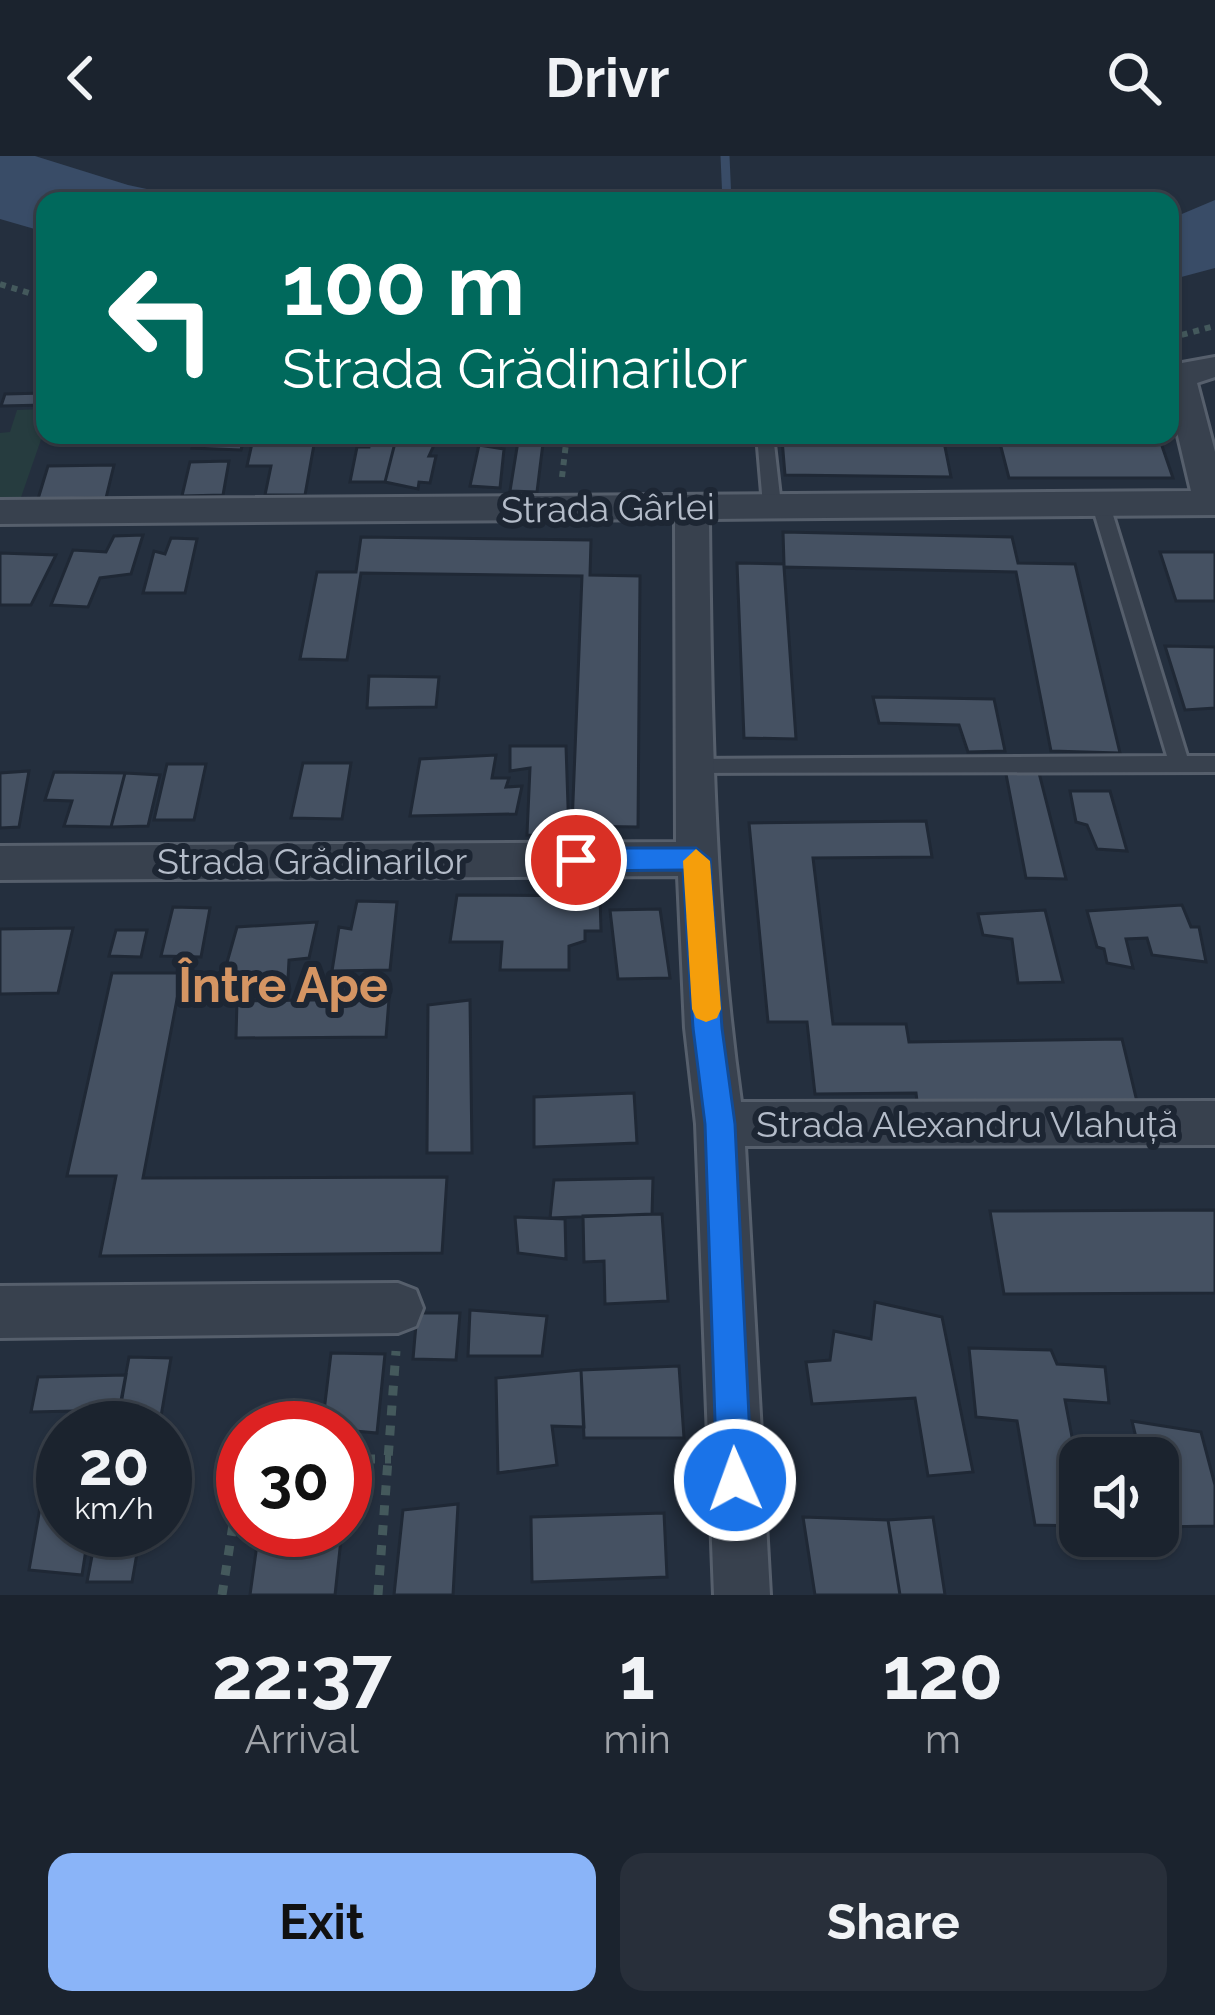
<!DOCTYPE html>
<html lang="en">
<head>
<meta charset="utf-8">
<style>
	body { margin:0; font-family:Raleway,sans-serif; background:#282f3a; color:#f1f3f6; height:100vh; display:flex; flex-direction:column; font-size:45px; white-space:nowrap }
	* { box-sizing:border-box; margin:0 }
	p { font-size:39px; color:#a0a4aa }
	.icon { flex:none; width:66px; height:66px; fill:none; stroke:currentColor; stroke-width:2; stroke-linecap:round; stroke-linejoin:round }
	.map { position:relative; height:1439px; overflow:hidden }
	.drawer { display:flex; flex-direction:column; background:#1b232e; flex:1 }
	.drawer>* { flex:none }
	.hud { position:absolute; left:36px; top:36px; width:1143px; height:252px; border-radius:24px; box-shadow:0 3px 9px #0004,0 0 0 3px #39404a; background:#00695c; color:#fff; overflow:hidden }
	.buttons { position:absolute; left:1059px; top:1281px; display:grid; gap:24px }
	.buttons a { display:grid; place-items:center; width:120px; height:120px; border-radius:24px; background:#1b232e; box-shadow:0 3px 9px #0004,0 0 0 3px #39404a; font-size:60px }
	.speed { position:absolute; left:36px; top:1245px; display:flex; gap:24px; font-size:60px; font-weight:700; text-align:center }
	.speed>* { display:grid; place-content:center; width:156px; height:156px; border-radius:50%; background:#1b232e; box-shadow:0 3px 9px #0004,0 0 0 3px #39404a; line-height:1 }
	.speed small { font-size:30px; font-weight:400 }
	.speed .limit { border:18px solid #d22; background:#fff; color:#111 }
	.pin { position:absolute; display:grid; place-items:center; width:102px; height:102px; color:#fff; margin:-51px; border:6px solid #fff; border-radius:50%; box-shadow:0 3px 12px #0007 }
	.me { position:absolute; width:132px; margin:-66px; rotate:358deg; stroke-linejoin:round; filter:drop-shadow(0 0 9px #0008) }
	.turn { display:flex; align-items:center; gap:42px; height:252px; padding:0 48px; font-size:54px }
	.turn .icon { width:156px; height:156px; stroke-width:2.5 }
	.turn b { display:block; font-size:84px; line-height:102px }
	.eta { display:flex; justify-content:space-evenly; align-items:center; height:204px; text-align:center }
	.eta b { font-size:72px; font-weight:700; line-height:84px }
	.cta { display:flex; gap:24px; margin-top:auto; padding:24px 48px }
	.cta a { flex:1; height:138px; border-radius:24px; background:#8ab4f8; color:#111; font-size:48px; font-weight:700; line-height:138px; text-align:center }
	.cta a+a { background:#282f3a; color:#f1f3f6 }
	header { display:flex; justify-content:space-between; align-items:center; height:156px; padding:0 48px; background:#1b232e; font-size:54px; font-weight:700 }
	.map>svg:first-child { display:block }
</style>
</head>
<body>
<header><svg class="icon" aria-label="back" viewBox="0 0 24 24"><path d="M15 5l-7 7 7 7"/></svg>Drivr<svg class="icon" aria-label="search" viewBox="0 0 24 24"><circle cx="10" cy="10" r="6"/><path d="M15 15l6 6"/></svg></header>
<div class="map">
<svg width="1215" height="1439" viewBox="0 0 1215 1439">
	<rect width="100%" height="100%" fill="#242f3e"/>
	<path fill="#263c3f" d="M 45,253 L 45,272 L 18,350 L 0,350 L 0,277 L 10,276 L 17,254 Z"/>
	<path fill="#394c67" d="M 0,0 L 35,0 L 128,29 L 203,45 L 45,45 L 45,76 L 0,63 Z
		M 1215,44 L 1215,112 L 1170,124 L 1170,63 Z"/>
	<g fill="none" stroke-linecap="round" stroke-linejoin="round">
		<path stroke="#394c67" stroke-width="9" d="M 725,0 L 727,45"/>
	</g>
	<path fill="#455162" stroke="#1f2835" stroke-width="3" d="M 45,237 L 45,249 L 1,250 L 5,238 Z
		M 196,279 L 245,279 L 241,294 L 192,292 Z
		M 371,279 L 397,279 L 385,326 L 350,326 L 357,291 L 369,291 Z
		M 397,279 L 430,279 L 427,289 L 434,289 L 429,300 L 436,300 L 430,327 L 419,326 L 418,333 L 385,326 Z
		M 519,279 L 544,279 L 537,336 L 510,335 Z
		M 253,283 L 315,283 L 305,339 L 265,339 L 271,310 L 247,310 Z
		M 782,283 L 944,286 L 951,321 L 785,319 Z
		M 1000,287 L 1161,287 L 1173,322 L 1009,322 Z
		M 479,289 L 504,293 L 500,332 L 470,330 Z
		M 229,305 L 223,339 L 182,340 L 190,306 Z
		M 114,309 L 106,342 L 38,343 L 48,310 Z
		M 783,376 L 1012,381 L 1018,407 L 1075,408 L 1120,597 L 1051,595 L 1016,416 L 784,411 L 796,583 L 744,582 L 737,407 L 784,408 Z
		M 143,379 L 131,418 L 100,422 L 88,451 L 51,449 L 73,394 L 106,396 L 114,380 Z
		M 361,381 L 591,384 L 590,419 L 640,420 L 638,671 L 572,670 L 582,420 L 361,417 L 347,504 L 300,503 L 317,416 L 356,416 Z
		M 171,382 L 197,383 L 185,437 L 143,437 L 154,395 L 165,398 Z
		M 1160,396 L 1215,396 L 1215,445 L 1176,445 Z
		M 0,397 L 56,399 L 31,449 L 0,449 Z
		M 1165,490 L 1215,491 L 1215,552 L 1185,554 Z
		M 369,520 L 439,521 L 436,551 L 367,552 Z
		M 873,541 L 994,543 L 1005,595 L 968,596 L 959,569 L 879,567 Z
		M 510,590 L 566,590 L 569,680 L 527,679 L 530,612 L 510,615 Z
		M 496,599 L 492,622 L 509,622 L 506,631 L 522,630 L 516,658 L 410,660 L 420,603 Z
		M 303,607 L 351,607 L 342,663 L 291,662 Z
		M 167,608 L 206,608 L 194,664 L 154,664 Z
		M 1005,613 L 1038,613 L 1066,723 L 1026,722 Z
		M 29,615 L 19,671 L 0,672 L 0,617 Z
		M 54,616 L 125,617 L 111,671 L 64,670 L 72,645 L 45,644 Z
		M 125,617 L 160,619 L 148,670 L 111,671 Z
		M 1070,635 L 1110,635 L 1127,695 L 1097,693 L 1087,669 L 1076,666 Z
		M 926,665 L 932,701 L 813,702 L 833,868 L 906,868 L 909,886 L 1122,883 L 1138,950 L 918,953 L 916,937 L 815,938 L 807,866 L 768,866 L 749,667 Z
		M 457,739 L 600,740 L 601,775 L 585,775 L 585,785 L 569,790 L 569,814 L 500,814 L 502,786 L 450,786 Z
		M 357,745 L 397,746 L 390,814 L 332,815 L 339,771 L 351,773 Z
		M 1182,749 L 1191,771 L 1199,771 L 1206,806 L 1152,799 L 1147,782 L 1126,783 L 1133,812 L 1107,807 L 1104,793 L 1097,791 L 1087,755 Z
		M 173,751 L 210,752 L 201,801 L 161,800 Z
		M 660,753 L 670,822 L 618,823 L 610,754 Z
		M 1045,754 L 1063,826 L 1018,827 L 1012,783 L 983,779 L 978,758 Z
		M 317,766 L 309,802 L 289,804 L 288,823 L 271,822 L 268,840 L 217,842 L 237,771 Z
		M 73,772 L 58,837 L 0,838 L 0,773 Z
		M 116,774 L 147,774 L 141,801 L 109,800 Z
		M 112,817 L 182,817 L 143,1022 L 447,1021 L 442,1097 L 100,1100 L 116,1020 L 67,1020 Z
		M 389,843 L 386,881 L 236,882 L 237,845 Z
		M 470,844 L 472,997 L 427,997 L 428,849 Z
		M 634,937 L 637,987 L 534,991 L 534,941 Z
		M 653,1022 L 652,1058 L 550,1062 L 554,1024 Z
		M 1215,1054 L 1215,1137 L 1004,1138 L 990,1055 Z
		M 662,1058 L 668,1145 L 605,1148 L 604,1105 L 584,1106 L 583,1060 Z
		M 515,1061 L 565,1063 L 566,1103 L 518,1097 Z
		M 875,1146 L 942,1161 L 973,1316 L 928,1320 L 915,1242 L 812,1248 L 806,1206 L 830,1204 L 834,1175 L 871,1183 Z
		M 470,1154 L 547,1160 L 542,1200 L 468,1200 Z
		M 417,1157 L 460,1157 L 456,1204 L 413,1203 Z
		M 969,1192 L 1051,1194 L 1057,1208 L 1105,1211 L 1109,1247 L 1065,1244 L 1080,1323 L 1080,1370 L 1035,1369 L 1017,1265 L 976,1261 Z
		M 331,1197 L 385,1198 L 377,1277 L 322,1272 Z
		M 129,1201 L 171,1202 L 159,1272 L 116,1272 Z
		M 679,1210 L 684,1282 L 584,1282 L 581,1214 Z
		M 581,1214 L 584,1271 L 552,1270 L 557,1309 L 498,1317 L 496,1222 Z
		M 126,1219 L 120,1254 L 31,1256 L 38,1221 Z
		M 1132,1265 L 1201,1276 L 1215,1329 L 1215,1370 L 1158,1371 L 1158,1302 L 1141,1302 Z
		M 52,1284 L 63,1284 L 63,1374 L 89,1374 L 82,1419 L 29,1414 Z
		M 458,1348 L 453,1439 L 394,1439 L 403,1354 Z
		M 664,1357 L 667,1421 L 532,1426 L 531,1361 Z
		M 803,1361 L 888,1364 L 900,1439 L 815,1439 Z
		M 933,1361 L 945,1439 L 900,1439 L 888,1364 Z
		M 97,1374 L 141,1374 L 132,1426 L 87,1426 Z
		M 259,1374 L 342,1374 L 335,1439 L 250,1439 Z"/>
	<g fill="none" stroke-linecap="round" stroke-linejoin="round">
		<g stroke="#565f6c" stroke-width="6">
			<path id="lane" d="M 757,279 L 773,279 L 781,349 L 772,355 L 763,349 Z
				M 1100,340 L 1109,346 L 1187,600 L 1215,600 L 1215,616 L 685,617 L 682,611 L 692,603 L 1167,600 L 1091,346 Z"/>
		</g>
		<g stroke="#565f6c" stroke-width="6">
			<path id="street" d="M 1215,201 L 1215,221 L 1197,227 L 1215,296 L 1215,359 L 709,363 C 711,557 714,752 741,946 L 1215,945 L 1215,989 L 745,990 L 770,1439 L 714,1439 L 696,968 L 685,872 L 678,720 L 0,724 L 0,690 L 676,686 L 675,363 L 0,368 L 0,344 L 1191,335 L 1170,246 L 1170,218 L 1182,207 Z
				M 398,1127 L 416,1134 L 423,1152 L 416,1170 L 398,1177 L 0,1182 L 0,1130 Z"/>
		</g>
		<path stroke="#44595c" stroke-width="6" stroke-dasharray="6 6" stroke-linecap="butt" d="M 0,128 L 45,142
			M 1170,182 L 1215,170
			M 562,321 L 567,279"/>
		<path stroke="#44595c" stroke-width="9" stroke-dasharray="10 10" stroke-linecap="butt" d="M 345,1303 L 391,1303
			M 222,1439 L 243,1305
			M 378,1439 L 396,1195"/>
		<use href="#lane" fill="#38414e" fill-rule="evenodd"/>
		<use href="#street" fill="#38414e" fill-rule="evenodd"/>
	</g>
	<path fill="#1a73e8" stroke="#114b97" stroke-width="3" d="M 576,692 L 696,692 L 710,703 L 722,872 L 735,968 L 752,1324 L 747,1337 L 735,1342 L 722,1337 L 717,1324 L 705,968 L 693,872 L 683,714 L 576,715 L 563,704 Z"/>
	<path fill="#f59e0b" d="M 696,693 L 710,705 L 721,853 L 717,862 L 706,866 L 696,862 L 692,853 L 683,705 Z"/>
	<g text-anchor="middle" stroke-width="12" stroke-linejoin="round" paint-order="stroke">
		<g font-size="36" fill="#b4bcc9" stroke="#1d2633">
			<text transform="translate(608 352) rotate(-1)" y="13">Strada Gârlei</text>
			<text x="312" y="718">Strada Grădinarilor</text>
			<text x="967" y="981">Strada Alexandru Vlahuță</text>
		</g>
		<g font-size="48" font-weight="bold" fill="#d59563" stroke="#1d2633">
			<text x="283" y="846">Între Ape</text>
		</g>
	</g>
</svg>
<div class="buttons">
<a><svg class="icon" aria-label="sound" viewBox="0 0 24 24"><path d="M4 9h4l5-4v14l-5-4H4zM17 9q2 3 0 6"/></svg></a>
</div>
<div class="speed"><div>20<small>km/h</small></div><div class="limit">30</div></div>
<div class="pin" style="left:576px;top:704px;background:#d93025"><svg class="icon" aria-label="arrive" viewBox="0 0 24 24"><path d="M6 21V4h12l-3 4 3 4H6"/></svg></div>
<svg class="me" style="left:735px;top:1324px" viewBox="-20 -20 40 40"><circle r="17" fill="#1a73e8" stroke="#fff" stroke-width="3"/><path d="M0-11L8 9 0 5-8 9z" fill="#fff"/></svg>
<div class="hud">
<div class="turn"><svg class="icon" aria-label="left" viewBox="0 0 24 24"><path d="M17 20v-9H6M10 6l-5 5 5 5"/></svg><div><b>100 m</b>Strada Grădinarilor</div></div>
</div>
</div>
<section class="drawer">
<div class="eta">
<div><b>22:37</b><p>Arrival</p></div>
<div><b>1</b><p>min</p></div>
<div><b>120</b><p>m</p></div>
</div>
<div class="cta"><a>Exit</a><a>Share</a></div>
</section>
</body>
</html>
